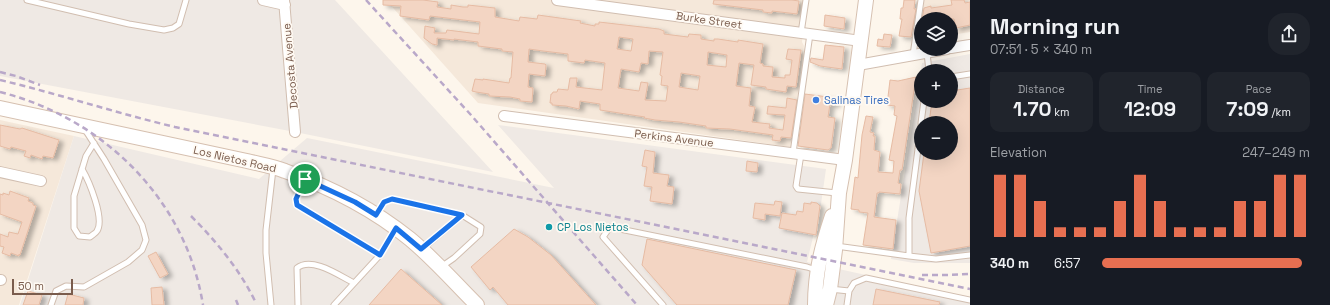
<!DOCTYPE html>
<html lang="en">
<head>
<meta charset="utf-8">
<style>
	body { margin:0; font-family:"Space Grotesk",sans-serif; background:#20242c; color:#f1f3f6; height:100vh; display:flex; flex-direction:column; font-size:15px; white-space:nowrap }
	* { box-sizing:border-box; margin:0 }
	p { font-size:13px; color:#9ea1a6 }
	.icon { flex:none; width:22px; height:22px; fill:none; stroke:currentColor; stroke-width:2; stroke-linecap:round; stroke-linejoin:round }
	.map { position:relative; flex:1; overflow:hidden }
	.drawer { display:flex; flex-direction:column; background:#171b24; width:360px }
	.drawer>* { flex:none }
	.fabs { position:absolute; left:914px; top:12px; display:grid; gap:8px }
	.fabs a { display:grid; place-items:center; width:44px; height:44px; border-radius:50%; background:#171b24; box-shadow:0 4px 16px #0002; font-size:20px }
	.scale { position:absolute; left:12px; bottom:10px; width:61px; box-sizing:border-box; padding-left:4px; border:2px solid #7a5c4d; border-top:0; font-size:11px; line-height:14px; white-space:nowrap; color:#7a5c4d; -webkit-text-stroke:3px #fffaf3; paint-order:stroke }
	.pin { position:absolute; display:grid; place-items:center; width:34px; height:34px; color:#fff; margin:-17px; border:2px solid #fff; border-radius:50%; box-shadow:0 1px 4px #0007 }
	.round { display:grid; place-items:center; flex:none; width:42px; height:42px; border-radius:16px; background:#20242c }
	.head { display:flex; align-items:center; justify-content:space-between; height:68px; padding:0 20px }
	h1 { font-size:22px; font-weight:700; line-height:30px }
	.figures { display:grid; grid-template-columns:repeat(3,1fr); gap:6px; height:68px; padding:4px 20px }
	.figures div { display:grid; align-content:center; border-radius:10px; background:#20242c; text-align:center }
	.figures b { font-size:20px; font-weight:700 }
	.figures small { font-size:11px; font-weight:400 }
	.figures p { font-size:11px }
	.chart { height:112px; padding:8px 20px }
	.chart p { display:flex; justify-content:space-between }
	.chart svg { width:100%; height:72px; margin-top:4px; stroke:#e76f51; stroke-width:6 }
	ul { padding:0 20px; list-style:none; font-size:13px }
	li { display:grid; grid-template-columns:64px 48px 1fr; align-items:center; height:30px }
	li i { height:10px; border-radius:5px; background:#e76f51 }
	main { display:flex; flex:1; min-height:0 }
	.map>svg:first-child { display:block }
</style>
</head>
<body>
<main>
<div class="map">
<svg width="970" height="305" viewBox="0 0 970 305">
	<defs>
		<filter id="shadow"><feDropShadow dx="4.5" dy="2.5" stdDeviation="2" flood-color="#0004"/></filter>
	</defs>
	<rect width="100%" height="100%" fill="#fdf6ec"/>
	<path fill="#f5e8da" d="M386 0H806L802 42 804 46 791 147 478 103Z
		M924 0H970V32L951 35V19H922Z
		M0 120 74 136 19 305H0Z"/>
	<path fill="#efe9e4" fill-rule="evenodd" d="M0 0H335L493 172 295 132 0 76Z
		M970 54V263H914L891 259 922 63ZM921 71H951V101H921ZM921 123H951V153H921Z
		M498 125 826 169 821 204 807 262 970 298V305H20L74 136 259 179 307 138 554 188Z"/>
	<path fill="#f3d5c3" stroke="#e6bba3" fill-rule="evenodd" filter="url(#shadow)" d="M383 0H423L438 2 437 7 451 9V5L463 7H468V5L495 8V17L519 21 520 17 537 19 538 15 581 21 580 23 595 26V24H599V22L659 29 664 31V34L688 37 689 34 701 35V39L714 41V39H718L738 42V40L763 44 760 63 763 64V66L773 67 772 77 785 78V75H790L792 60 786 59 788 49 801 50 796 87 787 86 786 92 766 89V87L751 85 754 65 739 63 736 86 751 88 749 106 755 107 752 122 770 124 769 128 783 130 785 115 767 114 768 106 786 108 787 98 797 100 791 138 781 137 780 141 772 140 773 135 730 129 706 128V126L679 122 655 120 644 118 645 117 600 110V104L580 101 579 109 566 106 552 105V103H550L551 94H552L553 92H557L558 89 568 90 570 78H577L576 87 602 90 605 63 585 60 584 63 568 61V54L543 51 529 49 528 62 545 64 546 65 545 76 529 74 528 87 533 88 532 102 520 101V99L510 97 489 96V94L476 92 472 91 475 79 483 80V79L509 83 510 78H511L513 52 502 51V49L478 46V42L454 39V40L437 38V45L432 44 424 38 425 26 435 28 434 33H446L447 30 479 34 480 22 430 16 429 20 400 16 401 6 383 5ZM619 37 633 39 631 51 617 49ZM649 51 663 52 660 75 662 76 661 85 668 86 666 101 645 100 648 83 641 82 639 91 618 88 621 69 639 72 641 63 648 64ZM708 52 727 55 726 67 707 65ZM681 73 700 76 698 90 679 87Z
		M714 0H792L799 1 797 14 772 11V13L763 12V10L713 4Z
		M904 0H915L914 9H916L911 37 899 36 902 19H900L901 8H903Z
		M951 0H964L965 3 970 2V25L956 28 954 19H922L924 8 931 6V8L952 5Z
		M825 15 845 18 844 29 824 26Z
		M884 34 892 35 890 47 877 46 878 39 883 40Z
		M825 45 844 47 842 69 820 66 810 62 811 58 823 60Z
		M916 77 902 170H900L898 183 901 184 900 194 879 192V193H877L874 217 896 220 893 249 863 245 868 213 859 212V210L851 209 855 177 858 178 862 135 866 116 873 117 870 132 874 133 873 136H875L874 150 880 152 878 172 893 173 894 161 889 160 897 116 894 115 895 106 887 105 890 80 898 81Z
		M970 88V246L931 253 919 191 924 153H951V123H929L932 101H951V91Z
		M805 94 836 98 835 105 830 104 828 117 835 118 831 148 828 150 798 146Z
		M0 125 20 129 22 128 59 140 53 158 43 156 42 159 31 155 30 158 24 156 26 151 11 147 10 149 0 146Z
		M645 150 655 152 653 173 669 175 667 186 674 187 672 204 650 201 652 187 644 186 647 167 642 166Z
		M747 161 758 163 757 172 746 171Z
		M10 191 29 198 28 201 33 203V205L36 206 20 255 19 254V256L11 253 10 256 2 253 4 247 0 246V234L8 237 9 232 18 234 22 222 0 214V194L3 195V193L9 195Z
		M775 201 782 202 780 216 765 214V220L753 218 755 203 774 205Z
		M811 202 817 203 820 206 816 235 779 228 782 213 796 215 797 211 803 212 804 203 811 204Z
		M514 229 528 237 551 255 596 305H508L493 287 490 290 471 267Z
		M647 239 796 270 788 305H677L642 265Z
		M156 252 168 274 160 278 148 256Z
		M401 269 442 305H369Z
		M162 287 164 305H152L151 288Z
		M876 289 940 302 939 305H873Z
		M28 291 42 295 39 305H23Z
		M68 294 84 298 83 305H65Z"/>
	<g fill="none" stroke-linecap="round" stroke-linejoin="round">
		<defs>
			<path id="lane" d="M27 0 129 24 164 30 173 28 179 24 186 0
				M801 33 806 0
				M927 53 929 71
				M913 55 921 0
				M951 77 970 74
				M921 123 924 101
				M921 126 909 218V256L936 259 970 255
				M793 153 810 34
				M801 154 796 186 798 189 837 193
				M82 169C89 181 105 219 97 231 96 233 92 235 90 237L79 236 74 228V196L86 156 94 143
				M305 180 296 199 297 205 380 255 395 230
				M377 213 384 202 392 199 462 215 481 227 480 234 454 258 441 267
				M836 246 909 256
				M422 249 462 215
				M830 289 849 291 847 305
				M849 291 854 283 866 278 970 300
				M51 305 56 291 66 286 84 287 128 262 142 250 146 240 142 225 104 159 84 128
				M271 305 266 253V230L273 169
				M298 305 297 268C312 256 340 276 354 283
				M334 305 380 255
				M663 305 603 237 610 227 807 267 816 270"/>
			<path id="street" d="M263 0 285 5
				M284 0 295 132
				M557 0 861 41
				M951 48 970 45
				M858 65 947 49
				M504 116 845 160
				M0 172 41 181
				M0 280H1"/>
			<path id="secondary" d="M0 108 247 161C259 164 273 166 285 171 330 187 373 209 410 239 434 259 455 283 477 305
				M815 305C815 272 822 246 832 216
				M826 305 830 289 835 250 839 193 845 160 866 0"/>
		</defs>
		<use href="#lane" stroke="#d1beb0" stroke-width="7"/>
		<use href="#street" stroke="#d1beb0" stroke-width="12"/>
		<use href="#secondary" stroke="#d6c0b0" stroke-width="16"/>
		<use href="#lane" stroke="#fff" stroke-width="5"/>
		<use href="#street" stroke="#fff" stroke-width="10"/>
		<use href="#secondary" stroke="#fff" stroke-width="14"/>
		<path stroke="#b9a8c9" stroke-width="2.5" stroke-dasharray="6 4" stroke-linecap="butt" d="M366 0 471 115 637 305
			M0 72 16 76 40 85
			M0 80C59 94 116 113 175 127L970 289
			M0 92C103 118 186 199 203 305
			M191 216C217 242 240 270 256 303
			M922 275H947L970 274
			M236 300 238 305"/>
	</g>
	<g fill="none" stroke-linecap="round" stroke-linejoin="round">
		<defs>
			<path id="route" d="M305 179 355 202 376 215 384 202 392 199 462 215 421 249 396 228 380 255 297 205 296 199Z"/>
		</defs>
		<use href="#route" stroke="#fff" stroke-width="8"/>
		<use href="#route" stroke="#1a73e8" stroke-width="5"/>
	</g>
	<circle fill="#3f7fe0" stroke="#fffaf3" stroke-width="1.5" cx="816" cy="100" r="4"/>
	<circle fill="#0f9aa8" stroke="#fffaf3" stroke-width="1.5" cx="549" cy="227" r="4"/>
	<g text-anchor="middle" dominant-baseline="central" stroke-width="3.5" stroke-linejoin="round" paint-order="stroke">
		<g font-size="11" fill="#7a5c4d" stroke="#fffaf3">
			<text transform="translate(709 20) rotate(8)">Burke Street</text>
			<text transform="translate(290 66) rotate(-95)">Decosta Avenue</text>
			<text transform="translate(674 138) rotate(7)">Perkins Avenue</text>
			<text transform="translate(235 159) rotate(13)">Los Nietos Road</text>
		</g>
		<g font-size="11" fill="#366cbe" stroke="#fffaf3" text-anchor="start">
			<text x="824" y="100">Salinas Tires</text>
		</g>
		<g font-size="11" fill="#0d838f" stroke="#fffaf3" text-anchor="start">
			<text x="557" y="227">CP Los Nietos</text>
		</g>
	</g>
</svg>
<div class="fabs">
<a><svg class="icon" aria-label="layers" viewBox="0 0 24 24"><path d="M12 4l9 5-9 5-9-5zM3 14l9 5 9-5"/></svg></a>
<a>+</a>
<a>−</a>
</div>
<div class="scale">50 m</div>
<div class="pin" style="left:305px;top:179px;background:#1e9e55"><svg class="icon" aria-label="arrive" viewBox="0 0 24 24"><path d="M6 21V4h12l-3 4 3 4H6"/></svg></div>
</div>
<section class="drawer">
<div class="head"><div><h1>Morning run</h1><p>07:51 · 5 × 340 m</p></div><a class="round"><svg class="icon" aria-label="share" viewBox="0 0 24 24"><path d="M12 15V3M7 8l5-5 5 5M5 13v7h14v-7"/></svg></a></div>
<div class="figures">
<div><p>Distance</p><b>1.70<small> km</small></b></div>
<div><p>Time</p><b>12:09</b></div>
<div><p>Pace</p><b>7:09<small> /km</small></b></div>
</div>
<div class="chart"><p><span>Elevation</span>247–249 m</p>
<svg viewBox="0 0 160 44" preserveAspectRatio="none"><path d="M5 44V6M15 44V6M25 44V22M35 44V38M45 44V38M55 44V38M65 44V22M75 44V6M85 44V22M95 44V38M105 44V38M115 44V38M125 44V22M135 44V22M145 44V6M155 44V6"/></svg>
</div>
<ul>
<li><b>340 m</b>6:57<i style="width:96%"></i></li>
</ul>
</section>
</main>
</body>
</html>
